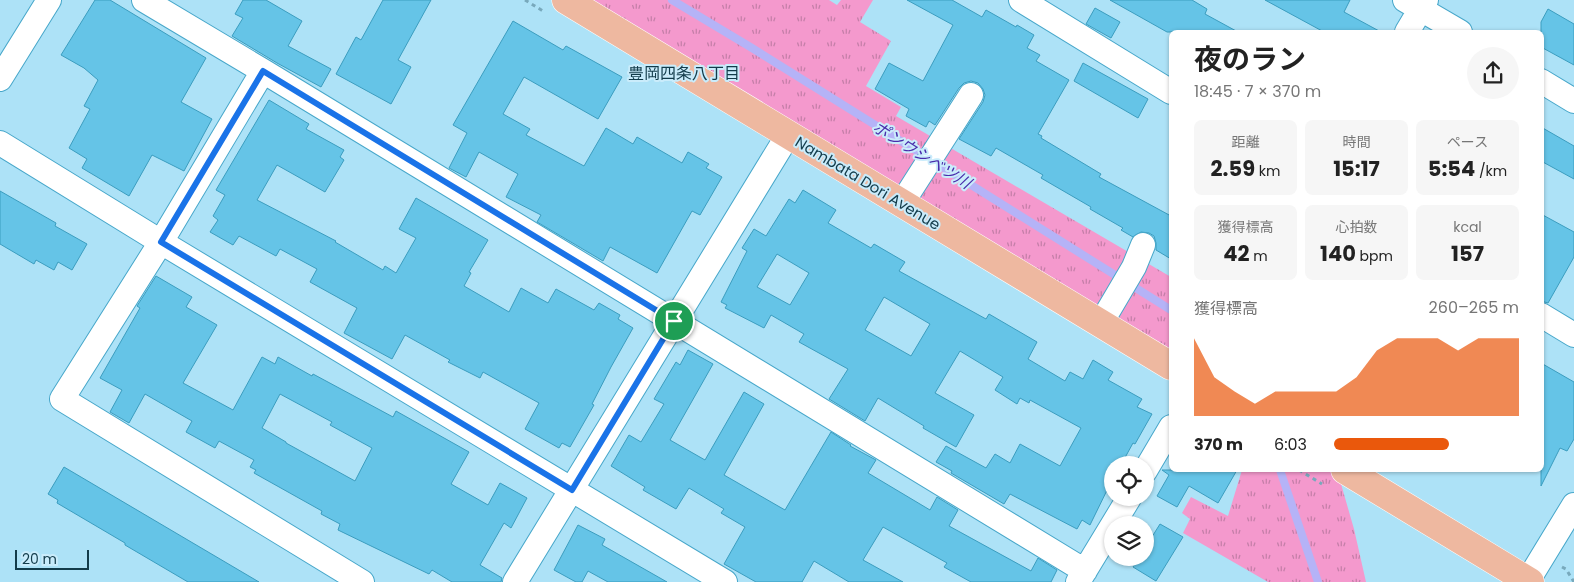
<!DOCTYPE html>
<html lang="ja">
<head>
<meta charset="utf-8">
<style>
	body { margin:0; font-family:Poppins,"Noto Sans JP",sans-serif; background:#f6f6f6; color:#222; height:100vh; display:flex; flex-direction:column; font-size:19px; white-space:nowrap }
	* { box-sizing:border-box; margin:0 }
	p { font-size:16px; color:#767676 }
	.icon { flex:none; width:28px; height:28px; fill:none; stroke:currentColor; stroke-width:2; stroke-linecap:round; stroke-linejoin:round }
	.map { position:relative; flex:1; overflow:hidden }
	.details { position:absolute; left:1169px; top:30px; width:375px; height:442px; display:flex; flex-direction:column; background:#fff; border-radius:8px; box-shadow:0 1px 4px #0004 }
	.details>* { flex:none }
	.tools { position:absolute; left:1104px; top:456px; display:grid; gap:10px }
	.tools a { display:grid; place-items:center; width:50px; height:50px; border-radius:50%; background:#fff; box-shadow:0 1px 4px #0004; font-size:25px }
	.scale { position:absolute; left:15px; bottom:12px; width:74px; box-sizing:border-box; padding-left:5px; border:2px solid #123b4a; border-top:0; font-size:14px; line-height:18px; white-space:nowrap; color:#123b4a; -webkit-text-stroke:4px #caecfb; paint-order:stroke }
	.pin { position:absolute; display:grid; place-items:center; width:42px; height:42px; color:#fff; margin:-21px; border:2px solid #fff; border-radius:50%; box-shadow:0 1px 5px #0007 }
	.round { display:grid; place-items:center; flex:none; width:52px; height:52px; border-radius:26px; background:#f6f6f6 }
	.summary { display:flex; align-items:center; justify-content:space-between; height:85px; padding:0 25px }
	h1 { font-size:28px; font-weight:700; line-height:38px }
	.metrics { display:grid; grid-template-columns:repeat(3,1fr); gap:8px; height:85px; padding:5px 25px }
	.metrics div { display:grid; align-content:center; border-radius:8px; background:#f6f6f6; text-align:center }
	.metrics b { font-size:21px; font-weight:700 }
	.metrics small { font-size:14px; font-weight:400 }
	.metrics p { font-size:14px }
	.chart { height:140px; padding:10px 25px }
	.chart p { display:flex; justify-content:space-between }
	.chart svg { width:100%; height:90px; margin-top:5px; fill:#ea580c; opacity:.7 }
	ul { padding:0 25px; list-style:none; font-size:16px }
	li { display:grid; grid-template-columns:80px 60px 1fr; align-items:center; height:38px }
	li i { height:12px; border-radius:6px; background:#ea580c }
	.map>svg:first-child { display:block }
</style>
</head>
<body>
<div class="map">
<svg width="1574" height="582" viewBox="0 0 1574 582">
	<defs>
		<pattern id="grass-tufts" width="24" height="20" patternUnits="userSpaceOnUse" patternTransform="scale(1.25)"><rect width="24" height="20" fill="#f499cd"/><path d="M3 7l-1-3M5 7V3M7 7l1-3M15 17l-1-3M17 17v-4M19 17l1-3" fill="none" stroke="#c47ea8"/></pattern>
	</defs>
	<rect width="100%" height="100%" fill="#ade2f7"/>
	<path fill="url(#grass-tufts)" d="M566 0H829L837 5 841 0H873L860 22 891 41 866 86 901 107 896 116 1171 277V366Z
		M1242 470H1337L1354 529 1366 582H1268L1183 533 1190 519 1182 513 1191 497 1228 516Z"/>
	<g fill="none" stroke-linecap="round" stroke-linejoin="round">
		<path stroke="#b5b3f7" stroke-width="8" d="M672 0 752 48 1171 310
			M1280 470 1318 582"/>
	</g>
	<path fill="#65c4e7" stroke="#3b9dbf" fill-rule="evenodd" d="M95 0H110L206 58 181 102 212 119 184 171 152 155 129 196 82 168 87 159 69 148 90 109 84 106 98 80 84 68 61 55Z
		M243 0H266L302 21 288 46 331 69 321 87 277 63 232 36 243 18 235 14Z
		M383 0H431L398 60 411 67 391 104 336 74 356 37 361 40Z
		M907 0H952L982 17 986 10 1016 27 1017 25 1034 35 1027 48 1040 55 1036 61 1069 80 1038 134 1042 136 1041 138 1101 174 1099 177 1171 216V259L1156 250V243L1154 236 1149 233 1141 232 1133 237 1121 230 1123 228 1090 209 1091 207 1041 178 1043 175 996 148 991 156 959 139 983 102 985 95 983 89 978 83 971 81 964 83 959 88 935 125 929 121 926 127 906 116 909 109 875 89 889 63 923 81 953 25Z
		M1110 0H1192L1207 9 1205 14 1238 32H1167Z
		M1265 0H1350L1344 12 1381 32H1324Z
		M1095 8 1120 22 1111 38 1086 24Z
		M1548 9 1574 24V65L1541 47V22Z
		M513 21 563 50 566 46 622 77 598 119 524 77 503 114 530 129 526 135 584 166 606 128 633 144 637 137 682 163 688 152 709 164 706 168 722 177 700 215 692 211 657 273 610 247 603 261 537 222 541 215 506 197 518 174 479 152 466 177 449 168 467 133 453 125Z
		M1083 63 1148 99 1138 118 1074 81Z
		M269 100 309 124 306 129 344 150 340 157 344 160 325 192 277 165 257 200 336 241 335 242 383 270 385 266 396 273 416 238 399 229 416 198 488 240 469 272 471 273 464 286 509 312 521 288 548 303 556 289 594 310 599 303 620 315 618 319 633 328 611 367 592 404 594 405 570 447 562 443 559 448 525 429 539 403 483 372 480 378 448 362 450 360 405 335 392 359 344 333 357 308 310 282 317 269 280 249 276 256 239 236 233 245 210 232 218 220 213 216 225 195 216 190Z
		M1541 127 1574 146V179L1541 161Z
		M803 190 836 210 828 223 871 248 874 244 905 262 899 271 986 319 989 314 1037 342 1028 359 1065 381 1070 372 1083 379 1093 360 1113 372 1108 380 1142 399 1137 407 1152 414 1135 444 1133 443 1121 465H1112V480L1090 525 1082 520 1077 529 1010 494 1004 504 951 473 952 471 936 462 946 446 986 468 995 454 1010 463 1020 444 1060 466 1081 428 1030 400 1029 403 1020 398 1017 404 995 390 1003 377 960 351 935 393 974 415 956 447 923 428 924 426 878 398 865 421 829 399 848 369 799 342 804 334 771 315 764 328 725 308 727 305 721 302 747 251 742 248 754 229 766 236 789 199 795 203ZM777 254 809 273 790 305 757 287ZM884 297 930 324 911 356 865 330Z
		M0 191 56 223 55 226 87 244 72 270 58 262 54 270 36 260 34 264 0 244Z
		M1541 214 1574 232V257L1548 303 1541 301Z
		M156 276 192 297 186 307 217 325 183 383 233 410 262 357 275 364 278 357 312 376 313 374 393 417 396 411 469 452 451 484 488 505 500 483 527 498 511 528 504 523 480 565 502 578 501 582H452L432 570 429 574 338 530 340 524 321 514 322 511 254 473 256 470 250 467 254 460 219 441 215 448 186 432 192 421 145 394 129 423 110 412 122 390 100 378 140 308 137 306ZM280 394 332 422 330 425 372 448 355 481 286 443V442L262 428Z
		M688 350 713 364 670 440 705 460 744 392 764 404 724 475 785 510 831 432 851 445 850 446 876 460 868 473 930 510 937 497 958 510 949 526 1031 571 1038 558 1057 570 1051 582H971L944 567 947 563 883 527 863 560 903 582H849L814 561 802 582H756L724 564 745 527 721 513 724 509 689 488 676 509 643 490 645 487 611 466 629 435 641 442 664 404 654 399 676 362 680 365Z
		M1541 363 1574 382V439L1567 451 1560 448 1541 486Z
		M64 467 259 582H188L125 545V543L57 503 58 500 48 494Z
		M1162 470H1237L1218 503 1189 486 1177 507 1157 496 1169 475Z
		M1160 524 1183 537 1156 581 1133 567 1139 558H1145V548Z
		M578 525 605 539 602 545 667 582H608L588 571 582 582H576L554 570Z"/>
	<g fill="none" stroke-linecap="round" stroke-linejoin="round">
		<defs>
			<path id="minor" d="M144 0 263 71 1085 571
				M1021 0 1171 92
				M1405 0 1460 32
				M1407 32 1426 0
				M263 71 161 242 62 399 362 582
				M0 79 49 0
				M1541 81 1574 101
				M0 143 161 242 725 582
				M902 203 971 95
				M1541 315 1574 335
				M1101 323 1134 267 1143 245
				M1145 471 1171 427
				M515 582 788 135
				M1078 582 1129 498
				M1527 582 1574 505"/>
			<path id="major" d="M566 0 1171 366
				M1345 470 1530 582"/>
		</defs>
		<use href="#minor" stroke="#47a7ca" stroke-width="26"/>
		<use href="#major" stroke="#fff" stroke-width="29"/>
		<path stroke="#78a9bc" stroke-width="3" stroke-dasharray="4 4" stroke-linecap="butt" d="M525 0 543 11
			M1299 470 1322 484
			M1562 567 1566 569 1574 582"/>
		<use href="#minor" stroke="#fff" stroke-width="24"/>
		<use href="#major" stroke="#eeb8a0" stroke-width="28"/>
	</g>
	<g fill="none" stroke-linecap="round" stroke-linejoin="round">
		<defs>
			<path id="route" d="M263 71 674 321 572 490 161 242Z"/>
		</defs>
		<use href="#route" stroke="#fff" stroke-width="10"/>
		<use href="#route" stroke="#1a73e8" stroke-width="6"/>
	</g>
	<g text-anchor="middle" dominant-baseline="central" stroke-width="4" stroke-linejoin="round" paint-order="stroke">
		<g font-size="15" fill="#123b4a" stroke="#caecfb">
			<text transform="translate(868 183) rotate(31)">Nambata Dori Avenue</text>
		</g>
		<g font-size="16" fill="#123b4a" stroke="#caecfb">
			<text x="684" y="73">豊岡四条八丁目</text>
		</g>
		<g font-size="16" font-style="italic" fill="#492eac" stroke="#caecfb">
			<text transform="translate(922 155) rotate(32)">ポンウシベツ川</text>
		</g>
	</g>
</svg>
<div class="tools">
<a><svg class="icon" aria-label="locate" viewBox="0 0 24 24"><circle cx="12" cy="12" r="6"/><path d="M12 2v4M12 18v4M2 12h4M18 12h4"/></svg></a>
<a><svg class="icon" aria-label="layers" viewBox="0 0 24 24"><path d="M12 4l9 5-9 5-9-5zM3 14l9 5 9-5"/></svg></a>
</div>
<div class="scale">20 m</div>
<div class="pin" style="left:674px;top:321px;background:#1e9e55"><svg class="icon" aria-label="arrive" viewBox="0 0 24 24"><path d="M6 21V4h12l-3 4 3 4H6"/></svg></div>
<section class="details">
<div class="summary"><div><h1>夜のラン</h1><p>18:45 · 7 × 370 m</p></div><a class="round"><svg class="icon" aria-label="share" viewBox="0 0 24 24"><path d="M12 15V3M7 8l5-5 5 5M5 13v7h14v-7"/></svg></a></div>
<div class="metrics">
<div><p>距離</p><b>2.59<small> km</small></b></div>
<div><p>時間</p><b>15:17</b></div>
<div><p>ペース</p><b>5:54<small> /km</small></b></div>
</div>
<div class="metrics">
<div><p>獲得標高</p><b>42<small> m</small></b></div>
<div><p>心拍数</p><b>140<small> bpm</small></b></div>
<div><p>kcal</p><b>157</b></div>
</div>
<div class="chart"><p><span>獲得標高</span>260–265 m</p>
<svg viewBox="0 0 160 44" preserveAspectRatio="none"><path d="M0 44V6L10 25L20 32L30 38L40 32L50 32L60 32L70 32L80 25L90 12L100 6L110 6L120 6L130 12L140 6L150 6L160 6V44z"/></svg>
</div>
<ul>
<li><b>370 m</b>6:03<i style="width:62%"></i></li>
</ul>
</section>
</div>
</body>
</html>
